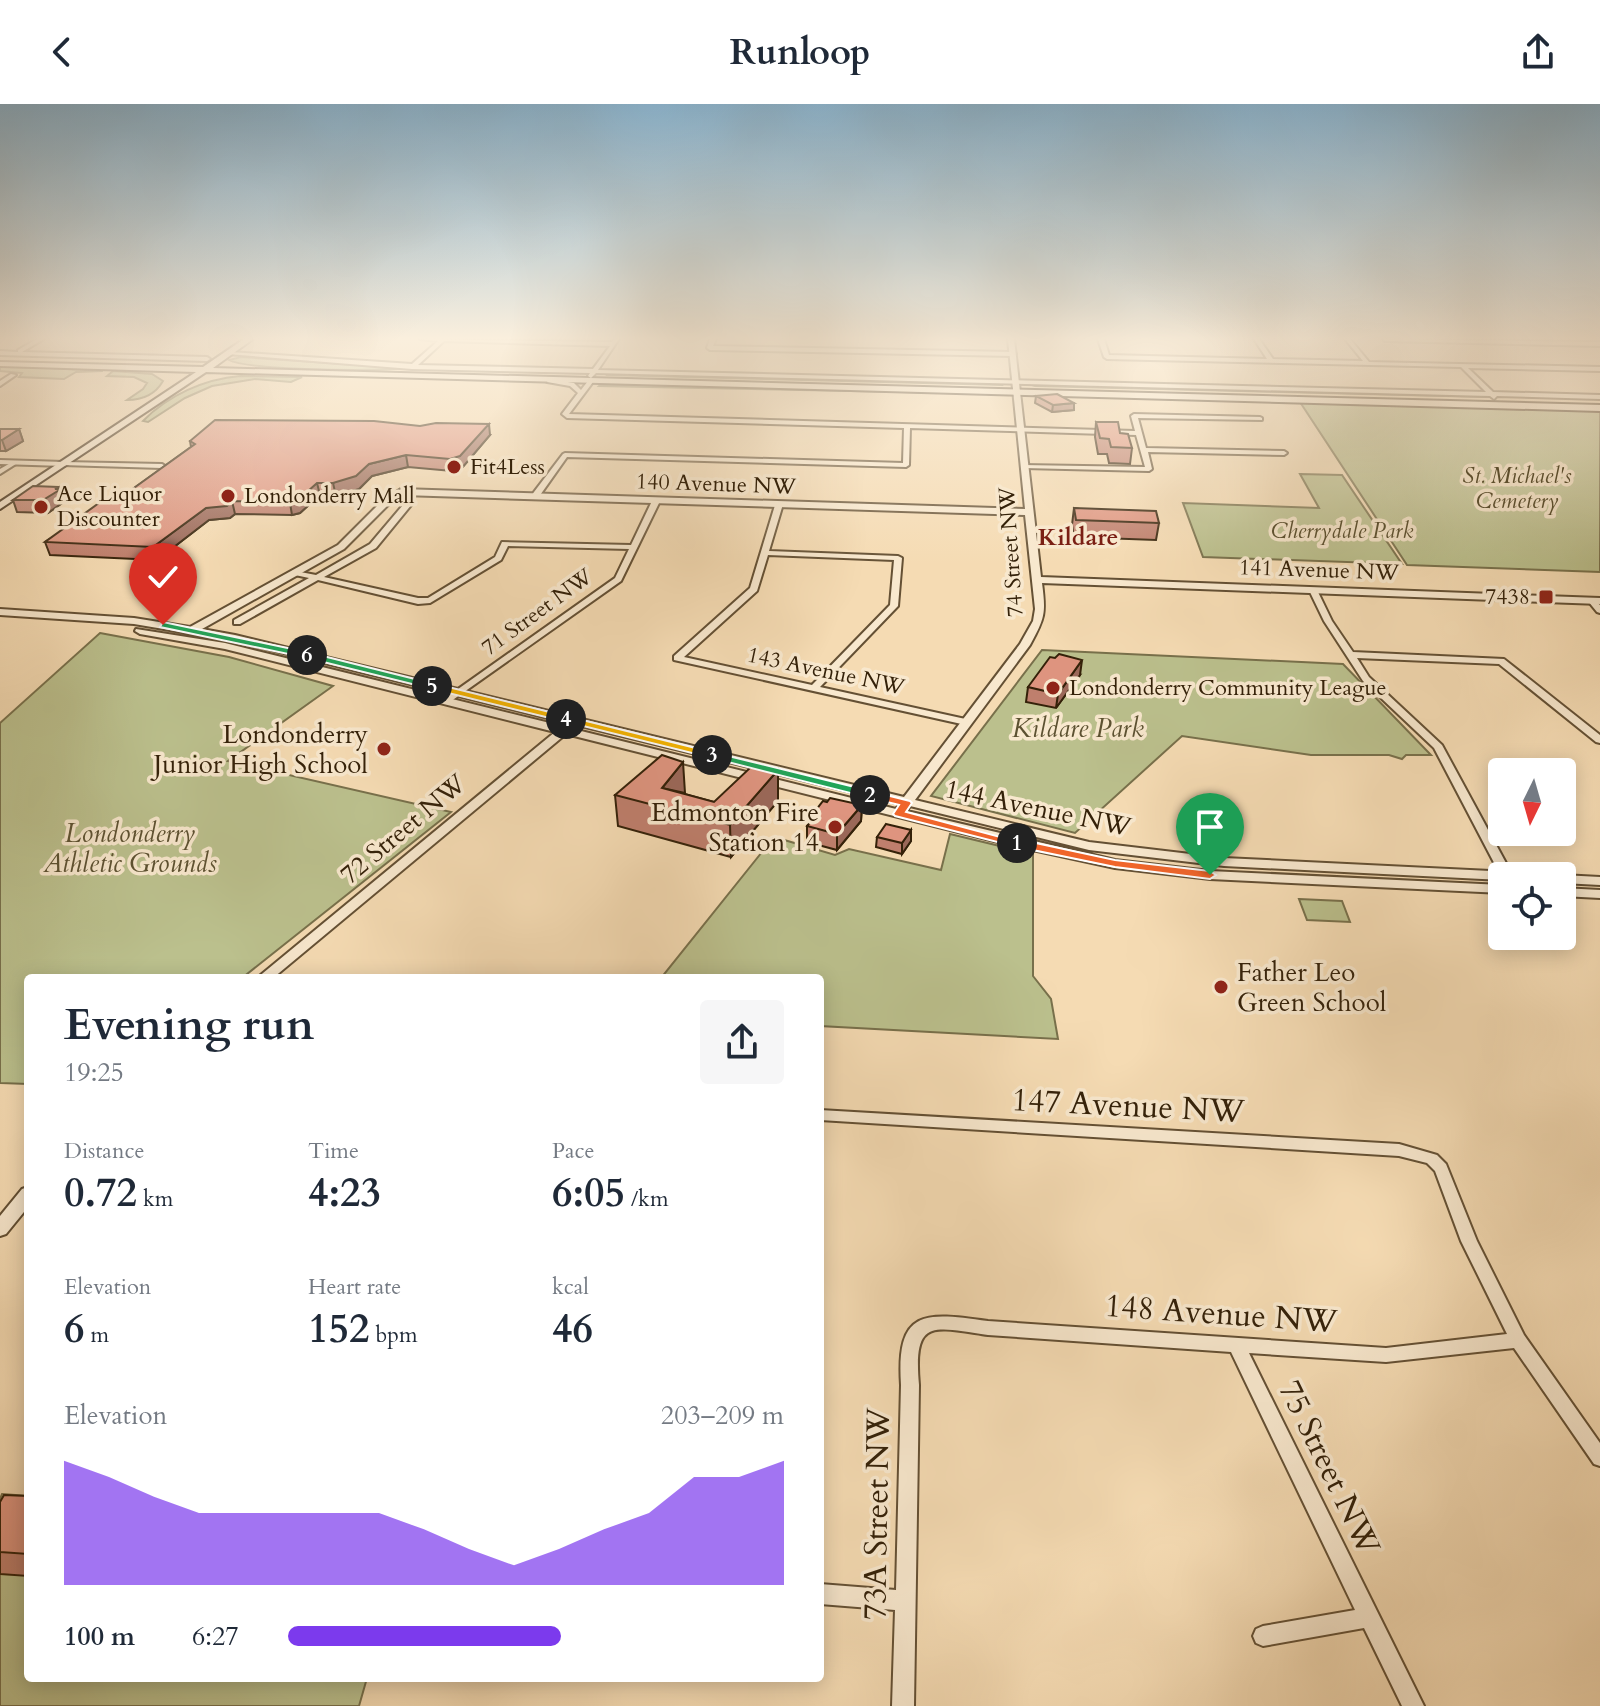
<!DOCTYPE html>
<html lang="en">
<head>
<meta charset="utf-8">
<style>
	body { margin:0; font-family:Cardo,serif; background:#f6f6f7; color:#1f2937; height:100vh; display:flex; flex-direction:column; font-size:30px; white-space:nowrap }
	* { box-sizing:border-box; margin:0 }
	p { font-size:26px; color:#747a83 }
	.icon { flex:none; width:44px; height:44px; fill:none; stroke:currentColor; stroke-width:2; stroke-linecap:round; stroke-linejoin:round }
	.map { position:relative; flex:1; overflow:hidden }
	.panel { position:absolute; left:24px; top:870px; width:800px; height:708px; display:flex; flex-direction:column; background:#fff; border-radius:8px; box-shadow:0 4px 20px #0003 }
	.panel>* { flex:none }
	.needle { width:52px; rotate:185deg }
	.controls { position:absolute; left:1488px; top:654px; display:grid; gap:16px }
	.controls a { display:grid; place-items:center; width:88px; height:88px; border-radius:8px; background:#fff; box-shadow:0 4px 20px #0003; font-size:40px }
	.pin { position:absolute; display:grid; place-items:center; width:68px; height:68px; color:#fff; margin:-82px -34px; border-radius:50% 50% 50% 0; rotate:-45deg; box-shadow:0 0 8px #0007 }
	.pin .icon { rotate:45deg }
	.km { position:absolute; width:40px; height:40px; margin:-20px; border-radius:50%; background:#222; color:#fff; font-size:22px; line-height:40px; text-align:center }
	.round { display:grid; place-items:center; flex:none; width:84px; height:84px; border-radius:8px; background:#f6f6f7 }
	.overview { display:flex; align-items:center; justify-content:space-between; height:136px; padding:0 40px }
	h1 { font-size:44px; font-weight:800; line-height:60px }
	.figures { display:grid; grid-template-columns:repeat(3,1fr); gap:12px; height:136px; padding:8px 40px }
	.figures div { display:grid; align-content:center }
	.figures b { font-size:40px; font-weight:800 }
	.figures small { font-size:22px; font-weight:400 }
	.figures p { font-size:22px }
	.chart { height:224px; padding:16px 40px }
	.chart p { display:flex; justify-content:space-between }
	.chart svg { width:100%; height:144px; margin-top:8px; fill:#7c3aed; opacity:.7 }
	ul { padding:0 40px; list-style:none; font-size:26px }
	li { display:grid; grid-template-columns:128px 96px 1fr; align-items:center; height:60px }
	li i { height:20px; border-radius:10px; background:#7c3aed }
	header { display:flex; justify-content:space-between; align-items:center; height:104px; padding:0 40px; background:#fff; font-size:36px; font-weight:800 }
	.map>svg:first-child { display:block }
</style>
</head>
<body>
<header><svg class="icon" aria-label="back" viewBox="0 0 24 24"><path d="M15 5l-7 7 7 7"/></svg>Runloop<svg class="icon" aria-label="share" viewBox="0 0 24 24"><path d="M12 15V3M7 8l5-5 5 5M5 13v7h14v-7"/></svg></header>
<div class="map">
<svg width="1600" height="1602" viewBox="0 0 1600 1602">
	<rect width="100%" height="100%" fill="#f5dbb3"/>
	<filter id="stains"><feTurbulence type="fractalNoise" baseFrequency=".0025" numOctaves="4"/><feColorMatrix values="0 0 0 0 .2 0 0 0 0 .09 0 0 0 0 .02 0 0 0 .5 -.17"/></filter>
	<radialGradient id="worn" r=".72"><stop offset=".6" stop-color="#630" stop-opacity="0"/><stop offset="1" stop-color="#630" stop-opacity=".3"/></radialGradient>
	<path fill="#bbc08d" stroke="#78704b" stroke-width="2" d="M241 253 402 264C379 268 247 266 229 256Z
		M0 261 103 267 76 268 64 275 19 273 22 269 0 267Z
		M113 267 152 270 163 277C155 291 142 296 127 296L143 285 147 279 134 273 107 272Z
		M608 269 1001 279 1002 281 607 271Z
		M240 272 302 273 291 278 255 275 212 282 185 294 148 318 143 317C168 291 205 275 240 272Z
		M601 280 997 290H1004L599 282Z
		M1029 280 1481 291 1484 293 1035 282Z
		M1300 298 1600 306V468L1407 461Z
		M1300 370 1342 371 1402 460 1203 453 1183 399 1319 404Z
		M100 529 229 553 333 582 228 657 451 708 242 874H28V980L0 979V619Z
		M1042 546 1343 560 1431 651H1406L1402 655 1389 651H1311L1182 632 1075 729 931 692Z
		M950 730 1033 750V872L1051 895 1058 935 820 922V874H661L774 733 835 751 849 745 941 766Z
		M1299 795 1342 797 1350 818 1307 816Z
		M2 1390 28 1392V1574H367L359 1602H0V1395Z"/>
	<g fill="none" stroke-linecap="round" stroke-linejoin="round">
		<defs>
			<path id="minor" d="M37 235H44L22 248 207 253 210 255 207 257 0 251V247L18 248V246Z
				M420 235 612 238 614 235H619L598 266 1486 288 1461 263 1107 255 1104 253 1098 235H1104L1109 251 1267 255 1254 235H1259L1273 255 1363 257 1345 235H1350L1369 258 1600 263V267L1468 264 1493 288 1600 291V295L1497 292 1494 295 1490 292 596 269 591 274 588 272 590 269 412 265 227 250 230 248 412 260 438 237ZM444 237 610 242 593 265 418 261Z
				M710 235H716L713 242 1013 248 1016 250 1013 252 710 246 707 244Z
				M1383 235 1600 238V242L1385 237Z
				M11 270 16 271 0 282V277Z
				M549 275 574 279 581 286 588 277 593 278 569 310 1135 327 1131 312 1134 310 1260 313 1262 314V316L1138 314 1146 344 1284 347 1287 349 1284 351 1148 348 1152 365 1149 367 1024 364 1022 363V361L1145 363 1136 331 910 324 909 361 906 363 567 353 538 394H535L531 392 563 350 565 349 903 359 904 324 567 314 562 310 578 289 570 282 547 278Z
				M14 357 19 358 0 370V365Z
				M64 358 162 360 165 362 162 364 62 361V359Z
				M387 392H393L412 400 376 444 324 473 418 494H428L495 453 502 438 631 441 652 397 656 395 660 397 621 477 447 600 444 599V595L615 474 629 445 508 442 501 456 430 499 418 500 318 476 240 520H234V516L309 474 295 471V467L316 471 370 440 403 401 387 396Z
				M776 398 783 400 769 447 898 452 902 454 898 502 820 583 970 616V620L966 621 674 556V552L750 484ZM768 451 894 456 890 501 812 581 684 553 757 487Z
				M1310 484 1317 486 1332 517 1353 548 1504 555 1600 631V639L1596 638 1499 560 1357 554 1369 573 1442 641 1513 772H1501L1434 644 1363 577 1324 517 1309 486Z
				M1592 494 1600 501V509L1597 508 1588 497Z
				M820 1006 1399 1040 1437 1051 1446 1060 1477 1137 1524 1231 1600 1339V1362L1594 1360 1514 1244 1386 1258 1249 1249 1424 1602H1402L1364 1524 1263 1542 1256 1539 1253 1532 1256 1525 1263 1522 1355 1506 1231 1248 988 1231C932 1223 913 1214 919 1281L914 1602H892L895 1506 820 1500V1480L896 1486 901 1281C896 1205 924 1208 988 1217L1386 1244 1507 1230 1461 1137 1435 1067 1427 1059 1399 1052 820 1016Z"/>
			<path id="tertiary" d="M1008 235H1014L1041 473 1600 494V500L1042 479C1046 509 1045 514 1030 541L915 696 1089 738 1224 754 1511 768 1518 772H1502V776L1224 762 1089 746 910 702 907 707 1115 756 1210 767 1502 781V789L1210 775 1115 764 1014 742 566 630 273 874H257L555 628 225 545 140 530 135 527 136 525 225 539 562 622 568 619 235 537 134 520 0 511V505L134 514 190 523 338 441 382 397 401 385 1025 405ZM403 391 1025 411 1035 505 1033 517 1020 540 904 693 235 531 202 525 344 445 388 401ZM573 620 900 700 896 705 573 625 575 622Z
				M0 356 64 358 68 360 64 362 0 360Z
				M1562 771 1600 773V781L1562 779V772H1558Z
				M1562 784 1600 786V794L1562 792Z
				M28 1083V1103L6 1130 0 1132V1112L22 1085Z"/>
			<path id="secondary" d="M244 235H253L213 264 1600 301V307L206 268 0 405V398L196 268 0 262V258L203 263Z"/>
		</defs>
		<use href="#minor" stroke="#645034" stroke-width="4"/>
		<use href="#tertiary" stroke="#645034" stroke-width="4"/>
		<use href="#secondary" stroke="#342109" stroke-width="4"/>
		<use href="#minor" fill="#f8e8ce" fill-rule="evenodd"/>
		<use href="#tertiary" fill="#f8e8ce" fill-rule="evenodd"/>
		<use href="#secondary" fill="#f8e8ce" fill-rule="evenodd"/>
	</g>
	<path fill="#bf7f6d" stroke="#342109" stroke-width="2" d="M1036 292 1074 306 1052 308 1035 299Z
		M1096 318 1132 344 1130 360 1109 359 1107 350H1098L1095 333Z
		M0 325H19L23 337 6 347H0Z
		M490 331 462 364 452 367 408 363 372 372 359 385 336 392 320 391 300 409 292 411 235 410 230 414 209 416 157 456 50 451 45 438 111 397 127 389 191 343 190 337Z
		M61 385 65 397 48 409 17 408 13 396Z
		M1074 404 1159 419 1156 436 1074 433 1072 421Z
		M1080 571 1056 604 1026 598 1028 583Z
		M685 690 714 698 778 697 731 753 618 722 615 691Z
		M862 701 861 717 837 746 807 738V722L809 720V715Z
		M911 726V737L902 750 876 743 877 733Z
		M28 1392V1472L0 1470V1398Z"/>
	<path fill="#9b6859" stroke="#342109" stroke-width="2" d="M1074 299V306L1052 308 1053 301Z
		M489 320 490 331 462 364 452 367 450 355Z
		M19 325 23 337 6 347 2 336Z
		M406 351 408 363 372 372 359 385 336 392 333 379 369 360Z
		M317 379 320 391 300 409 292 411 290 399Z
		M59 383 65 397 48 409 43 396Z
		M232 397 235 410 230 414 209 416 157 456 153 443 206 404Z
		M1082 556 1080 571 1056 604 1058 590Z
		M683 658 685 689 662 684Z
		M778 666V697L731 753 730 721Z
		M862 701 861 717 837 746V730Z
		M911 726V737L902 750V739Z"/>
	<path fill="#de947f" stroke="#342109" stroke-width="2" d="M1057 290 1074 299 1053 301 1036 292Z
		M215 316 374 317 420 322 436 319 489 320 460 352 450 355 406 351 369 360 356 372 333 379H317L297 397 290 399 232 397 227 402 206 404 153 443 45 438 99 399 111 397 127 389 195 340 190 337Z
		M1096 318H1118L1120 329 1128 330 1132 344 1111 343 1109 335 1100 334Z
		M0 325H19L2 336H0Z
		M33 382 59 383 55 385H61L43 396H13Z
		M1074 404 1156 407 1159 419 1076 416Z
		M1059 550 1082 556 1058 590 1028 583 1050 553 1055 554Z
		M662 651 683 658 662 684 714 698 752 662 778 666 730 721 615 691Z
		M830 694 862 701 837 730 807 722 812 716 809 715 823 697 827 698Z
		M886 720 911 726 902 739 877 733Z
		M4 1391 28 1392V1450L0 1448V1398Z"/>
	<linearGradient id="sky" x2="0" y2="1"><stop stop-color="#8ab6d3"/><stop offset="0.51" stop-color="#faefdd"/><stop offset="1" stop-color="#faefdd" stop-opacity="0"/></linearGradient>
	<rect width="1600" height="460" fill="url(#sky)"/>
	<path fill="#f0652b" stroke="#fff" stroke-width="2" d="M1017 735 1115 756 1210 767 1216 771 1210 775 1115 763 1013 742 1011 739Z"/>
	<path fill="#f0652b" stroke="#fff" stroke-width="2" d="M870 687 910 697 912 699 906 708 1023 739 1017 743 895 712 893 710 899 701 866 693 865 691Z"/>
	<path fill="#22a559" stroke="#fff" stroke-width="2" d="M712 648 875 688 876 691 870 694 708 653V649Z"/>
	<path fill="#f5b400" stroke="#fff" stroke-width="2" d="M566 612 716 649 718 651 712 654 563 617V613Z"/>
	<path fill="#f5b400" stroke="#fff" stroke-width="2" d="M432 579 570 613 572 615 566 618 428 584V580Z"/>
	<path fill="#22a559" stroke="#fff" stroke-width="2" d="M307 548 435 580 437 582 432 585 303 553Z"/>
	<path fill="#22a559" stroke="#fff" stroke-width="2" d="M163 518 307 548 312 551 307 554 160 523Z"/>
	<g fill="#8f2418" stroke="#f8e8ce" stroke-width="3">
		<circle cx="454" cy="363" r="8"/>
		<circle cx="228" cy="392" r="8"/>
		<circle cx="41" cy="403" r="8"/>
		<rect x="1538" y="485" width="16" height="16" rx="4"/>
		<circle cx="1053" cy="584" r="8"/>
		<circle cx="384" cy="645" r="8"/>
		<circle cx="835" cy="723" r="8"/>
		<circle cx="1221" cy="883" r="8"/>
	</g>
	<g text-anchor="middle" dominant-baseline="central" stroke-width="7" stroke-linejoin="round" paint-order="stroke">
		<g font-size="22" fill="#342109" stroke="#f8e8ce" text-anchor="start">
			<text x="470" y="363">Fit4Less</text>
			<text x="57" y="390">Ace Liquor<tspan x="57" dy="25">Discounter</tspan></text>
			<text x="244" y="392">Londonderry Mall</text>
			<text x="1530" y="493" text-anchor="end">7438</text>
			<text x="1069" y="584">Londonderry Community League</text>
		</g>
		<g font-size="22" font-style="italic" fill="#5c5131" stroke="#f8e8ce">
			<text x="1517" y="372">St. Michael's<tspan x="1517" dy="25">Cemetery</tspan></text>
			<text x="1342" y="427">Cherrydale Park</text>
		</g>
		<g font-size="22" fill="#342109" stroke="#f8e8ce">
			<text transform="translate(716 380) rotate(2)">140 Avenue NW</text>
			<text transform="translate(1011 448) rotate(-94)">74 Street NW</text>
			<text transform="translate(1319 466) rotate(2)">141 Avenue NW</text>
			<text transform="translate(537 508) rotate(-36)">71 Street NW</text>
			<text transform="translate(826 567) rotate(12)">143 Avenue NW</text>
		</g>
		<g font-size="24" font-weight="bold" fill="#7a1f14" stroke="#f8e8ce">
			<text x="1078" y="433">Kildare</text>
		</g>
		<g font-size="26" font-style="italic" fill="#5c5131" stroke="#f8e8ce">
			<text x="1078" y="624">Kildare Park</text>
			<text x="130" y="729">Londonderry<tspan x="130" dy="30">Athletic Grounds</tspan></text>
		</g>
		<g font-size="26" fill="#342109" stroke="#f8e8ce" text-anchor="end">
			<text x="368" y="630">Londonderry<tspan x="368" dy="30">Junior High School</tspan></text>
			<text x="819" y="708">Edmonton Fire<tspan x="819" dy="30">Station 14</tspan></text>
			<text x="1237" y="868" text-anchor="start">Father Leo<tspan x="1237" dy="30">Green School</tspan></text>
		</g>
		<g font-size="26" fill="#342109" stroke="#f8e8ce">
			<text transform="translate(1038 704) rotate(12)">144 Avenue NW</text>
			<text transform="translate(403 725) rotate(-40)">72 Street NW</text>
		</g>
		<g font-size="32" fill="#342109" stroke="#f8e8ce">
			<text transform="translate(1128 1002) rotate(3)">147 Avenue NW</text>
			<text transform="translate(1221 1210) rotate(4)">148 Avenue NW</text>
			<text transform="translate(1329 1364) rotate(64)">75 Street NW</text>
			<text transform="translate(877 1410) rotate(-89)">73A Street NW</text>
		</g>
	</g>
	<rect width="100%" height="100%" filter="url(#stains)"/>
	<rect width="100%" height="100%" fill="url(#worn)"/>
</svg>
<div class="controls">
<a><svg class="needle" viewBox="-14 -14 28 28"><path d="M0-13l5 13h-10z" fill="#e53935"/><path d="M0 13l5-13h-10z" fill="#747a83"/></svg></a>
<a><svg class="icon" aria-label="locate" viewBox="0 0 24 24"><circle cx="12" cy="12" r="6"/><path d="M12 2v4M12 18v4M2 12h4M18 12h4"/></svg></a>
</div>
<div class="pin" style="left:1210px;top:771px;background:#1e9e55"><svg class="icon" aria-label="arrive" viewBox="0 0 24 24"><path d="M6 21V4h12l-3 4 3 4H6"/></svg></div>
<div class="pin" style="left:163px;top:521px;background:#d93025"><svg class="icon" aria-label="check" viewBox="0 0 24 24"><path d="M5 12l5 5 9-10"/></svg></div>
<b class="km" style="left:1017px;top:739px">1</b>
<b class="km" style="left:870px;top:691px">2</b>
<b class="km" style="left:712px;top:651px">3</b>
<b class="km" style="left:566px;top:615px">4</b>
<b class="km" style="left:432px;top:582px">5</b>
<b class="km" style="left:307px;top:551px">6</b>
<section class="panel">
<div class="overview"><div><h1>Evening run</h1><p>19:25</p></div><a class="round"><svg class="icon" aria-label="share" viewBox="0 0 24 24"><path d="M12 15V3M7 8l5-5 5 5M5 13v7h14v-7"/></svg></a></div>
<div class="figures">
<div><p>Distance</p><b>0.72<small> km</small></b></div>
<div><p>Time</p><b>4:23</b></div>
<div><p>Pace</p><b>6:05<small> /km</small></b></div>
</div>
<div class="figures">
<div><p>Elevation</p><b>6<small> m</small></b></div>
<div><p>Heart rate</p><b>152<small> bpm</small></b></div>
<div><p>kcal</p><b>46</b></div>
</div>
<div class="chart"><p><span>Elevation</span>203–209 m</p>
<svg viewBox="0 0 160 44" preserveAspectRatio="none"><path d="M0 44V6L10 11L20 17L30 22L40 22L50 22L60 22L70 22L80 27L90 33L100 38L110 33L120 27L130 22L140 11L150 11L160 6V44z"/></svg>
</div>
<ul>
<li><b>100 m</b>6:27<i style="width:55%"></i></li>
</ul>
</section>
</div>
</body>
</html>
